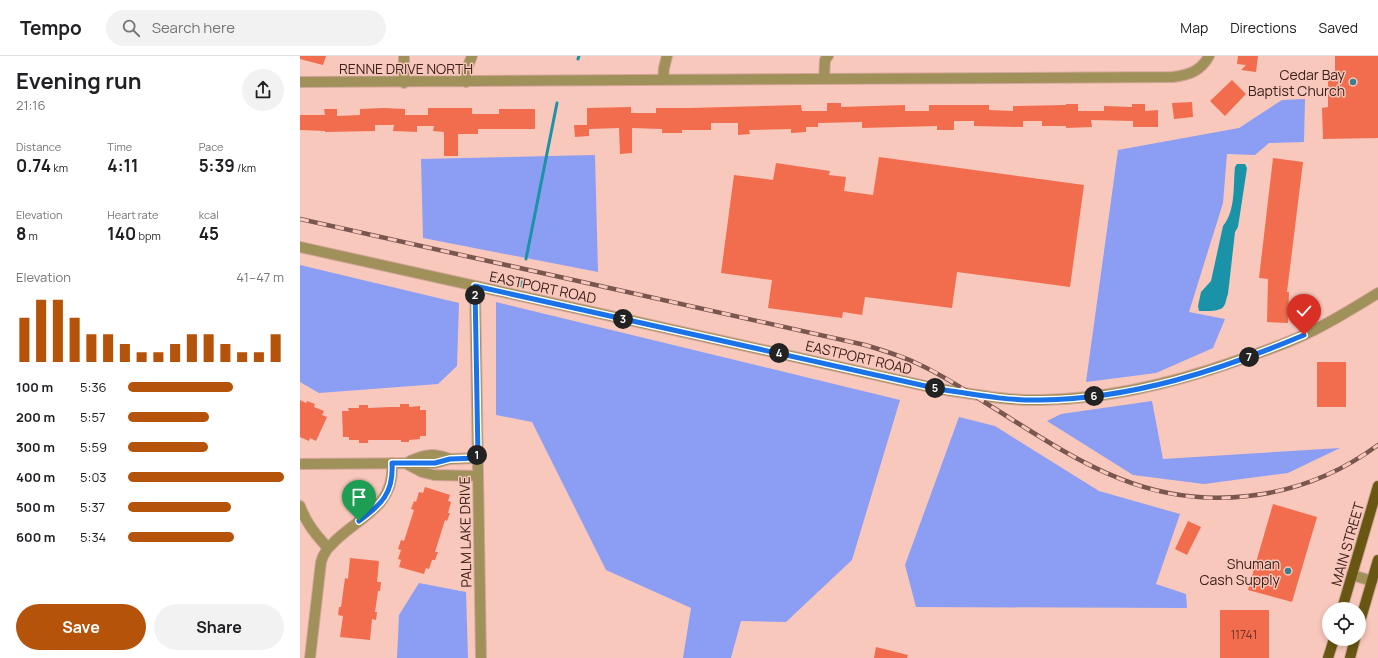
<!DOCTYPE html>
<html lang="en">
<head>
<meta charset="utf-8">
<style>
	body { margin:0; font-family:Manrope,sans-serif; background:#f2f2f2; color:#202124; height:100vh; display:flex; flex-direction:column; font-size:15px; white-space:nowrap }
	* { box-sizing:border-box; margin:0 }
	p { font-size:13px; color:#757577 }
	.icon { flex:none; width:22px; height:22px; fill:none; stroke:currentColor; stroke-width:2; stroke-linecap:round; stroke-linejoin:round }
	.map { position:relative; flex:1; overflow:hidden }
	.side { display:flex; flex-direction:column; background:#fff; width:300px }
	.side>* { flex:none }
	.fabs { position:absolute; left:1022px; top:546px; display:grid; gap:8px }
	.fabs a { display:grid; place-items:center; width:44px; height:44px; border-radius:50%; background:#fff; box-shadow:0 2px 6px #0003; font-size:20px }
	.pin { position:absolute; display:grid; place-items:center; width:34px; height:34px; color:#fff; margin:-41px -17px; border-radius:50% 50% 50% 0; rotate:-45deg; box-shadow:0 0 4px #0007 }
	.pin .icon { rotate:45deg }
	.km { position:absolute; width:20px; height:20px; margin:-10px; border-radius:50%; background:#222; color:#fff; font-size:11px; line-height:20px; text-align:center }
	.round { display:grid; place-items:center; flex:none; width:42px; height:42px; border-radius:21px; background:#f2f2f2 }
	.head { display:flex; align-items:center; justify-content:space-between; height:68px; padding:0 16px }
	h1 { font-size:22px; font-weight:700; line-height:30px }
	.figures { display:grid; grid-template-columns:repeat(3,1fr); gap:6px; height:68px; padding:4px 16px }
	.figures div { display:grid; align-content:center }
	.figures b { font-size:17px; font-weight:700 }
	.figures small { font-size:11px; font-weight:400 }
	.figures p { font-size:11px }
	.chart { height:112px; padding:8px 16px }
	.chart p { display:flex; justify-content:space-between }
	.chart svg { width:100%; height:72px; margin-top:4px; stroke:#b45309; stroke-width:6 }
	.action { display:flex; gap:8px; margin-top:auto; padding:8px 16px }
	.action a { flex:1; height:46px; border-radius:24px; background:#b45309; color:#fff; font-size:16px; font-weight:700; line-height:46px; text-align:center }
	.action a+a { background:#f2f2f2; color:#202124 }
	ul { padding:0 16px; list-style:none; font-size:13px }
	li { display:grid; grid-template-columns:64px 48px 1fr; align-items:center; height:30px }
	li i { height:10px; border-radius:5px; background:#b45309 }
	header { display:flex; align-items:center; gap:24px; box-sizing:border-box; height:56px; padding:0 20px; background:#fff; border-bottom:1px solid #e0e0e0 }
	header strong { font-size:19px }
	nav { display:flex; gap:22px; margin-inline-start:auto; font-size:14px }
	.search { width:280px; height:36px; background:#f2f2f2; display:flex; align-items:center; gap:10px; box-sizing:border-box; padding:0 14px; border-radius:22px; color:#757577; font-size:15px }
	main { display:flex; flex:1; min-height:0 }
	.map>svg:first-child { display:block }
</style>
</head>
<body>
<header>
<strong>Tempo</strong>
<div class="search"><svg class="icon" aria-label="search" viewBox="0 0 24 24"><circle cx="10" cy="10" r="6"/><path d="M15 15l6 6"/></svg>Search here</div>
<nav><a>Map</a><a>Directions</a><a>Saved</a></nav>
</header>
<main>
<section class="side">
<div class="head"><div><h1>Evening run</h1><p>21:16</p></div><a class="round"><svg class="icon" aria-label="share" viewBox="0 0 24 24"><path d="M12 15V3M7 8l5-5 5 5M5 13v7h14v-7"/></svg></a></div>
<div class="figures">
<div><p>Distance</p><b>0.74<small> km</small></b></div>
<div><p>Time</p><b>4:11</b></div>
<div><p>Pace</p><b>5:39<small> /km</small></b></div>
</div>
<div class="figures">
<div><p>Elevation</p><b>8<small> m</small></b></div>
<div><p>Heart rate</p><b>140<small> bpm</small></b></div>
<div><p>kcal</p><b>45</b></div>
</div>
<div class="chart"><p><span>Elevation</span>41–47 m</p>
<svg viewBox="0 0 160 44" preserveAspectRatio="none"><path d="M5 44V17M15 44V6M25 44V6M35 44V17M45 44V27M55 44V27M65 44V33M75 44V38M85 44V38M95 44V33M105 44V27M115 44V27M125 44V33M135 44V38M145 44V38M155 44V27"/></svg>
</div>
<ul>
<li><b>100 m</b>5:36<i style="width:67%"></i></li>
<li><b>200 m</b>5:57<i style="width:52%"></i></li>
<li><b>300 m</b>5:59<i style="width:51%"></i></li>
<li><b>400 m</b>5:03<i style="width:100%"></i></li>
<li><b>500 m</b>5:37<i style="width:66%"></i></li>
<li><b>600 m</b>5:34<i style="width:68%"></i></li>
</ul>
<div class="action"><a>Save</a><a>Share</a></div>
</section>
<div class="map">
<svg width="1078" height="602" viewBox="0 0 1078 602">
	<rect width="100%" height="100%" fill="#f8c8bc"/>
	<path fill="#8c9df4" d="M1005 43 1004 86 969 87 955 99 927 98 923 147 889 256 925 263 913 292 856 317 786 326 818 94 939 72 982 44Z
		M295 99 298 216 123 182 121 103Z
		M0 209 159 247 157 310 138 328 19 337 0 326Z
		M196 246 600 344 552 504 486 566 441 565 431 602H383L391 552 306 514 232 366 196 359Z
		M852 345 863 403 1040 392 988 417 904 428 833 419 747 365 761 358Z
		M659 361 695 370 799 435 880 458 856 528 886 538 887 552 616 551 605 509Z
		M119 527 166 536 168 602H97L99 559Z"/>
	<path fill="#1a92a8" d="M937 108H945L947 112 938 171 935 176 928 238C926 242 926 247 924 250 921 256 905 255 899 255L898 250 901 236 911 225 923 170C936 154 933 130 935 111Z"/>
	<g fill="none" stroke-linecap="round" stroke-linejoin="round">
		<path stroke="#1a92a8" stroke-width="3" d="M278 3 279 0
			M226 203 257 47
			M222 230 223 222"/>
	</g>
	<path fill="#f16d4e" d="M0 0H26L23 9 0 3Z
		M938 0H958L956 16 941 14 946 9 937 8Z
		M1035 0H1078V82L1023 83 1022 52 1028 51V17H1035Z
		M932 24 946 38 925 60 910 45Z
		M892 46 893 61 874 63 872 47Z
		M527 47H541V51L605 49V55H629V49H689V54L713 55V50L766 49V48H778V55H804V50L832 51V48H845V55L858 54V71H833V65L791 64 792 71 766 72V70H742V65H723V71L674 70V65H654V74H637V70L562 72V66L518 67V71H506V76L491 77V73L449 74 450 78 438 79V67H411V74H382V77H362V73L332 72V97L320 98 319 72 289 73V80L275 81 274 69H287V52L331 51V57H356V52H389L501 49 502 55H527Z
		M128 52H172V58H199V53H235V73H178V78H158V100H144V76L133 75 134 70H117V76L93 75 94 69H75V75L25 76V75L0 74V59H25L24 53H37V60L60 59V53L84 52 105 53V59H128Z
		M579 101 784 129 770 231 657 216 652 252 565 241 562 259 543 256 542 262 468 252 472 224 421 217 434 119 473 124 476 107 530 115 529 119 546 121 544 135 573 139Z
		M973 102 1003 106 987 236H989L988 267 967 266 968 223 959 222Z
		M1017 306H1046V351H1017Z
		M0 344 6 347 7 345 15 348 14 351 24 355 22 359 27 361 16 385 10 382 9 385 0 381Z
		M100 348H109V351L120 350V354H126V380H120V383L109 384V386H101V384H68V387H59V384H49V381H43L42 355H49L48 352H59V349H68V352L90 351H100Z
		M125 431 150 439 148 445 151 446 148 457H150L147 465 145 464 135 496H138L135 504H132L129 513 126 512 124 518 99 511 101 504 98 503 101 494 98 493 101 484 104 485 114 454 111 453 114 445 116 446 119 436 123 437Z
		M973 448 1017 461 992 546 948 534Z
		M888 465 901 471 887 499 875 493Z
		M50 502 79 505 77 526H81L80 535H78L75 556H77L76 564 72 563 70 584 40 581 43 560 38 559 39 551H41L45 522 48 523Z
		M920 554H969V602H920Z
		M576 591 608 599 607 602H574Z"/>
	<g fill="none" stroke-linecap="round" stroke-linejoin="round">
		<defs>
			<path id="minor" d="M104 0V27
				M524 23 525 4 528 0
				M363 24 364 12 367 0
				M0 26 873 21C889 19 901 15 909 0
				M166 26 168 10 172 0
				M175 230 181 602
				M110 405C126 398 133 397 150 403
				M0 408 135 407 150 403 178 402
				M107 408 122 416 134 419 178 420
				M0 450C6 467 16 479 28 492
				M1052 519 1072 525
				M10 602 21 506C22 502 24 498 26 495 28 491 32 489 34 486 60 460 95 451 92 407"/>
			<path id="tertiary" d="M0 191 639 333C673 338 707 345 741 344 808 343 874 327 936 305 959 297 983 289 1004 279 1030 267 1054 252 1078 237"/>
			<path id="primary" d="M1042 553 1078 430
				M1059 569 1078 504
				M1028 602 1034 583
				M1050 602 1055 583"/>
		</defs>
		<use href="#minor" stroke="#d3a69b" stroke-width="12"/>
		<use href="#tertiary" stroke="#d3a69b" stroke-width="12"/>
		<use href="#primary" stroke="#d3a69b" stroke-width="12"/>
		<use href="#minor" stroke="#a09059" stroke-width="10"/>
		<use href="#tertiary" stroke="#a09059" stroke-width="10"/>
		<use href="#primary" stroke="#685712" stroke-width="10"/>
		<defs>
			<path id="rail" d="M0 163 565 289C582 294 599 299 616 307 639 317 660 331 681 344 768 398 840 453 948 440 995 435 1040 417 1078 389"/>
		</defs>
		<use href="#rail" stroke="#79564e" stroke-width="4.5"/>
		<use href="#rail" stroke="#f8c8bc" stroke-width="3" stroke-dasharray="9" stroke-linecap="butt"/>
	</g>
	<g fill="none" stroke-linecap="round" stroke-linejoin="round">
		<defs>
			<path id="route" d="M59 465C81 449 94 437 92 407H135L150 403 178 402 175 230 639 333C672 338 707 345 741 344 832 343 921 314 1004 279"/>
		</defs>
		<use href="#route" stroke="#fff" stroke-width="8"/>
		<use href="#route" stroke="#1a73e8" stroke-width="5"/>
	</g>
	<g fill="#3b7f8e" stroke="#f8c8bc" stroke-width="1.5">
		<circle cx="1053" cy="26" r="4"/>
		<circle cx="988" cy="515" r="4"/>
	</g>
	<g text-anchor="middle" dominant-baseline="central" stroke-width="3" stroke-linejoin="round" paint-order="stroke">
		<g font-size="12" fill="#6a3326">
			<text x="944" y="578">11741</text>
		</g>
		<g font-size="14" fill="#3d2019" stroke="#f8c8bc">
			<text x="106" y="12">RENNE DRIVE NORTH</text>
			<text transform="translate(243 231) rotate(12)">EASTPORT ROAD</text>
			<text transform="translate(559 301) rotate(13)">EASTPORT ROAD</text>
			<text transform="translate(165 476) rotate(-91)">PALM LAKE DRIVE</text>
			<text transform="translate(1047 488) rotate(-74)">MAIN STREET</text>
		</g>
		<g font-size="14" fill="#3d2019" stroke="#f8c8bc" text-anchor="end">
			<text x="1045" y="18">Cedar Bay<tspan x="1045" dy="16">Baptist Church</tspan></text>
			<text x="980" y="507">Shuman<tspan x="980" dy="16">Cash Supply</tspan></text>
		</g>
	</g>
</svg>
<div class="fabs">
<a><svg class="icon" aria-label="locate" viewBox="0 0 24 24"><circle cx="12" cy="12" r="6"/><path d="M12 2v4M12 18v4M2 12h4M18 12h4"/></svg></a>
</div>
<div class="pin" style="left:59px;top:465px;background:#1e9e55"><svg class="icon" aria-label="arrive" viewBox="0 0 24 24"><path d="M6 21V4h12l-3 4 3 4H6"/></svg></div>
<div class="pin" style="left:1004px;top:279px;background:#d93025"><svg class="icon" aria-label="check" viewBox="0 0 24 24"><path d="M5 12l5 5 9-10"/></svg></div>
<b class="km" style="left:177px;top:399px">1</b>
<b class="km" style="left:175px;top:239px">2</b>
<b class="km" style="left:323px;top:263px">3</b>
<b class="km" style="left:479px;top:297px">4</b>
<b class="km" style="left:635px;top:332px">5</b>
<b class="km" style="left:794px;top:340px">6</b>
<b class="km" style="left:949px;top:301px">7</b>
</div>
</main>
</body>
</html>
